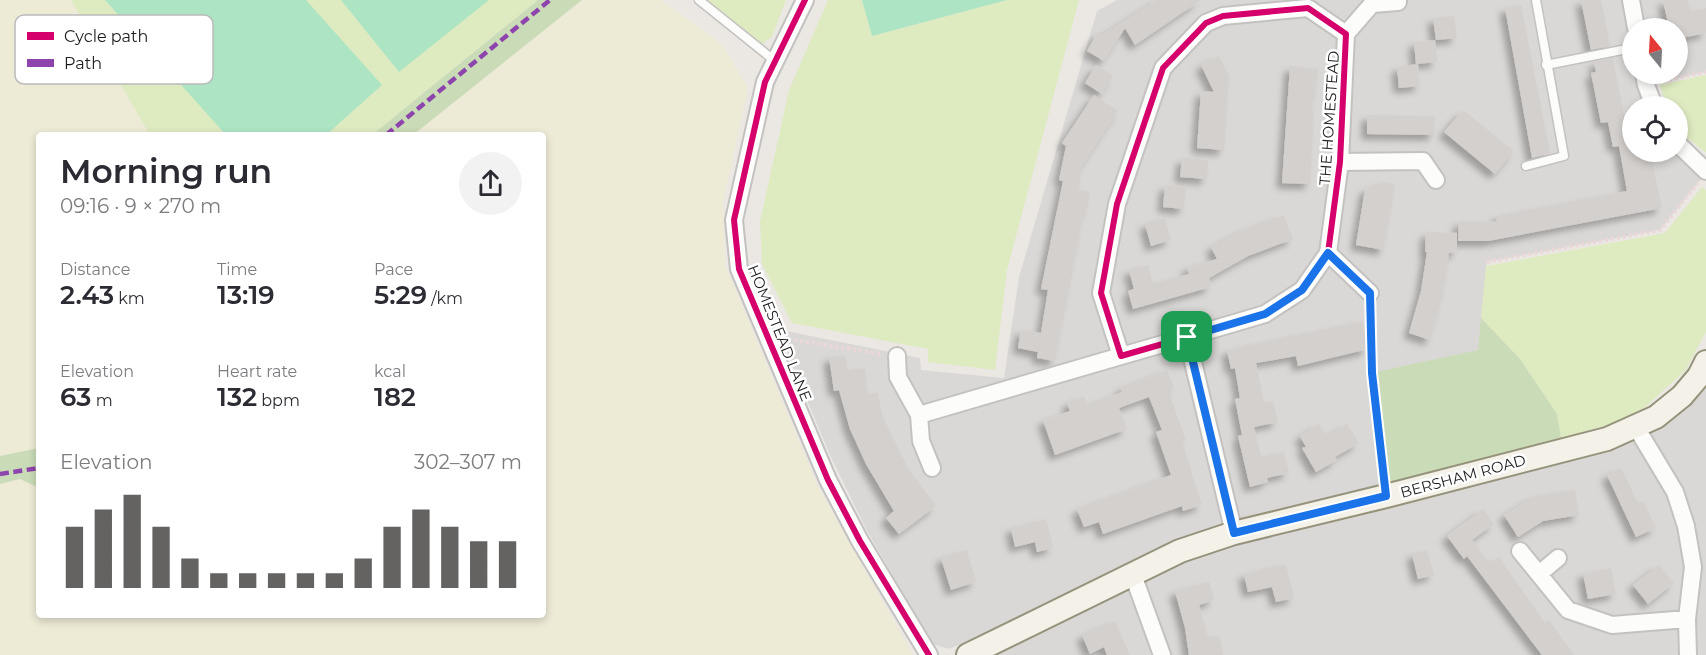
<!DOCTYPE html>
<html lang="en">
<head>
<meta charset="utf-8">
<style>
	body { margin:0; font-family:Montserrat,sans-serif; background:#f2f2f3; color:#2b2b33; height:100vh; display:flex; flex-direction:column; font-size:22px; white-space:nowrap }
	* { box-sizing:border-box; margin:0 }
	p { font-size:20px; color:#7c7c81 }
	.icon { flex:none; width:33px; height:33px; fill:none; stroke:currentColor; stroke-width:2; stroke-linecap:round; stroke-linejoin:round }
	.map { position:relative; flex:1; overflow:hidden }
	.panel { position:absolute; left:36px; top:132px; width:510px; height:486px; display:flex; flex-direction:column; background:#fff; border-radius:6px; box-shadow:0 3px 9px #0003 }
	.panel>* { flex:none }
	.needle { width:39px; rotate:342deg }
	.controls { position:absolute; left:1622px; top:18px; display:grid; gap:12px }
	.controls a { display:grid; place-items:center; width:66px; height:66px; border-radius:50%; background:#fff; box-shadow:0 3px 9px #0003; font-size:30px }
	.pin { position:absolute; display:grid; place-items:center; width:51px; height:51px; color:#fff; margin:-26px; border-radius:12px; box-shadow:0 3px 9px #0006 }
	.round { display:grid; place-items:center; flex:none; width:63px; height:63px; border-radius:32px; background:#f2f2f3 }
	.overview { display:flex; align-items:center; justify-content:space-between; height:102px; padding:0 24px }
	h1 { font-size:33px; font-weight:600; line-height:45px }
	.figures { display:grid; grid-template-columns:repeat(3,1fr); gap:9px; height:102px; padding:6px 24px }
	.figures div { display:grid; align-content:center }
	.figures b { font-size:26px; font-weight:600 }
	.figures small { font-size:16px; font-weight:400 }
	.figures p { font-size:16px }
	.chart { height:168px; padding:12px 24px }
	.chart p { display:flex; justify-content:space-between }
	.chart svg { width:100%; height:108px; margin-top:6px; stroke:#646362; stroke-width:6 }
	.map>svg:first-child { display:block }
</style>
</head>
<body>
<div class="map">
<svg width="1706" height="655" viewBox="0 0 1706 655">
	<defs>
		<filter id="shadow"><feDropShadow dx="-5.5" dy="5.5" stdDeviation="3" flood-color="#0004"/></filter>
	</defs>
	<rect width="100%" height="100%" fill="#ebe8e4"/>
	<path fill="#dad8d6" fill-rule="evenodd" d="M1117 0H1706V72L1646 85 1654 106H1632V152H1677L1706 173 1660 230 1487 262 1479 350 1376 373 1392 503 1610 444 1706 377V655H987L984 634 949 649 932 644 866 529 830 455 785 348 781 330 920 358 921 370 1004 378 1019 277 1097 11ZM1632 28H1677V74H1632Z"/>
	<path fill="#edead6" d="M0 0H71L150 135H39V448L0 456Z
		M582 0H661L722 44 748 88 723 203 725 265 818 487 913 655H0V484L20 479 39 488V615H543V135H413Z"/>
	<path fill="#deeac0" d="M71 0H538L372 135H150Z
		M705 0H786L772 37 760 45Z
		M828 0H862L872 36 1007 0H1079L1007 270 995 370 928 362V349L792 323 762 264 760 221 789 90Z
		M1706 75V153L1679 131 1677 126V106H1666L1660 85Z
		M1702 187 1706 190V332L1685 371 1644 408 1612 424 1561 438 1557 414 1520 359 1481 318 1486 266 1665 233Z"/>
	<path fill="#cadbb7" d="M538 0H582L413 135H372Z
		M1481 318 1520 359 1557 414 1561 438 1390 483 1376 372 1478 350Z
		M39 448V488L20 479 0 484V456Z"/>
	<path fill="#ade5c4" d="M105 0H306L382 85 326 135H226Z
		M341 0H489L399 72Z
		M862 0H1007L872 36Z"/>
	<path fill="#d3d0cd" filter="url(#shadow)" d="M1157 0H1201L1135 45 1125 28 1104 61 1087 51 1098 32 1102 35Z
		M1581 0H1601L1610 46 1591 50Z
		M1663 0H1688L1690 12 1706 8V33L1677 39V28H1669Z
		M1521 5 1550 153 1532 158 1505 8Z
		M1454 16 1457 38 1436 40 1433 18Z
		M1435 40 1437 62 1416 64 1414 42Z
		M1219 56 1229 75 1224 150 1197 148 1201 91 1214 92 1201 65Z
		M1613 58 1626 127 1632 126V152H1643L1644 159 1651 157 1662 208 1488 241H1458L1459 221 1497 222 1496 216 1627 191 1619 146 1613 147 1608 122 1601 123 1591 73 1596 72 1594 62Z
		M1418 64 1420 86 1399 88 1397 67Z
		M1096 65 1113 76 1102 94 1085 83Z
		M1290 66 1318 69 1315 98H1312L1313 114H1314L1310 184 1282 183Z
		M1094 95 1118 111 1082 166 1078 190 1090 192 1086 212H1084L1055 361 1037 358 1038 352 1018 348 1021 329 1041 333 1048 290 1041 289 1063 181 1059 180 1066 146 1062 143Z
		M1463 110 1514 151 1495 174 1444 132Z
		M1367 115 1435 116 1434 135 1367 134Z
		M1182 158 1208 160 1207 179 1180 177Z
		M1384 182 1395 184 1384 250 1356 245 1365 189Z
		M1165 185 1186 187 1184 209 1163 207Z
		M1284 215 1293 239 1248 256 1209 278 1211 287 1133 309 1128 291 1134 289 1129 270 1148 265 1153 284 1189 274 1187 267 1217 259 1211 247 1243 230Z
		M1165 218 1171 240 1151 246 1145 224Z
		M1426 232 1457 233V253H1449L1443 294 1430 340 1409 333 1421 291 1427 252H1425Z
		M1362 321 1368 349 1298 366 1296 356 1256 363 1264 403 1273 401 1278 422 1254 427 1261 457 1284 452 1289 473 1267 478 1268 482 1250 487 1238 436 1242 435 1235 399 1240 398 1235 368 1231 369 1227 350Z
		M845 355 847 370 865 368 868 395 877 392 883 417 899 450 908 468 936 506 899 534 886 518 894 511 866 464 850 429 839 390 834 391 829 357Z
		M1167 370 1174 388 1168 390 1186 441 1182 442 1202 505 1183 511 1182 506 1103 534 1099 522 1084 527 1077 509 1171 475 1156 432 1162 430 1149 397 1119 408 1127 429 1055 455 1043 420 1070 411 1067 403 1084 396 1087 405 1122 392 1120 388Z
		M1319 424 1327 436 1347 424 1359 443 1335 457 1337 460 1316 472 1302 448 1306 447 1300 436Z
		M1621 468 1638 503 1643 501 1656 528 1636 537 1607 475Z
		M1575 490 1579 515 1543 521 1518 537 1504 515 1533 497Z
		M1483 509 1494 524 1472 540 1490 564 1499 557 1545 623 1549 620 1574 655H1542L1467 556 1464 559 1447 536Z
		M1046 519 1053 548 1037 552 1035 542 1015 547 1011 528Z
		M967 550 976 582 951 590 941 558Z
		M1427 550 1434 575 1418 579 1412 554Z
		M1286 564 1294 598 1276 602 1272 587 1248 592 1244 574Z
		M1659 565 1674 583 1648 604 1633 585Z
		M1611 568 1616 594 1588 599 1583 573Z
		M1209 582 1214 600 1199 605 1208 637 1220 636 1223 655H1189L1185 628 1175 591Z
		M1115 621 1130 655H1107L1104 647 1090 654 1082 635Z"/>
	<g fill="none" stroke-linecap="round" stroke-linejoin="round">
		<defs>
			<path id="service" d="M699 0 775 61
				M1546 65 1632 48
				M1526 166 1564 156 1536 0"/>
			<path id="minor" d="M805 0 765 82 734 220 739 269 828 480 860 541 929 655
				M1631 0 1636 28
				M1346 34 1372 4 1398 2
				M1644 74 1646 85 1654 106
				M1677 143 1706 171
				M1340 162 1423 161 1436 180
				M1328 253 1370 293
				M1187 337 1265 314 1302 290 1328 253 1340 162 1346 34 1308 8 1223 16 1206 23 1163 68 1117 204 1101 293 1121 356 1187 337 1234 533
				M897 356 898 377 919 415 921 441 932 468
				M919 415 1121 356
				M1636 427 1675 492 1686 526 1693 567 1687 619 1688 655
				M1520 551 1568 610 1612 625 1687 619
				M1539 574 1558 558
				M1133 575 1162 655"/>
			<path id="secondary" d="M968 655 1180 551 1234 533 1386 496 1607 439 1656 417 1682 396 1699 376 1706 362"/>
		</defs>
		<use href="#service" stroke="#c3c2c0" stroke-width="11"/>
		<use href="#minor" stroke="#c3c2c0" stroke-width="20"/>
		<use href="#secondary" stroke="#96937c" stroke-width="26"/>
		<path stroke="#ebd7d8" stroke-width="4" stroke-dasharray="3 3" stroke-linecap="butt" d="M1663 81 1706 72
			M1487 262 1660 230 1698 183
			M1370 309 1372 373 1384 477
			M788 339 881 354"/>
		<use href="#service" stroke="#fcfcfb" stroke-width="8"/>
		<use href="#minor" stroke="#fcfcfb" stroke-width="16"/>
		<use href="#secondary" stroke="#f3f1e8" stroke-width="22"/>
		<path stroke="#8e44ad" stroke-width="4.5" stroke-dasharray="9 4.5" stroke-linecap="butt" d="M386 135 550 0
			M0 474 39 468"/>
		<defs>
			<path id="cycleway" d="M805 0 765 82 734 220 739 269 828 480 860 541 929 655
				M1187 337 1265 314 1302 290 1328 253 1340 162 1346 34 1308 8 1223 16 1206 23 1163 68 1117 204 1101 293 1121 356 1187 337 1234 533"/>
		</defs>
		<use href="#cycleway" stroke="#fff" stroke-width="10"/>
		<use href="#cycleway" stroke="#d6006c" stroke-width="6"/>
	</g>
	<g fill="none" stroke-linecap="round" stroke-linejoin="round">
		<defs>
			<path id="route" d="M1328 253 1370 293 1372 373 1386 496 1234 533 1187 337 1265 314 1302 290Z"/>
		</defs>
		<use href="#route" stroke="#fff" stroke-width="12"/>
		<use href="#route" stroke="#1a73e8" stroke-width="8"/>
	</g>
	<g text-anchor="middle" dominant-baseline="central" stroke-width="5" stroke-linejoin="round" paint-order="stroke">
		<g font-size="15" fill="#1c1c1c" stroke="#fff">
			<text transform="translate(1329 118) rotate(-86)">THE HOMESTEAD</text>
			<text transform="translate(780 333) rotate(68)">HOMESTEAD LANE</text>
			<text transform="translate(1463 476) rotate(-15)">BERSHAM ROAD</text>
		</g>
	</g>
	<rect x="15" y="15" width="198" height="69" rx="9" fill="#fff" stroke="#bbb" stroke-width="1.5"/>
	<rect x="27" y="32" width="27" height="8" fill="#d6006c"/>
	<rect x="27" y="59" width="27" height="8" fill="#8e44ad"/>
	<g font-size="16" fill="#1c1c1c">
		<text x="64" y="42">Cycle path</text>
		<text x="64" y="69">Path</text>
	</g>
</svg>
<div class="controls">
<a><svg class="needle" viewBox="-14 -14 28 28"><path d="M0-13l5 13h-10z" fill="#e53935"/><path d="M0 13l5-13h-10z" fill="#7c7c81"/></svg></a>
<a><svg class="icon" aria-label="locate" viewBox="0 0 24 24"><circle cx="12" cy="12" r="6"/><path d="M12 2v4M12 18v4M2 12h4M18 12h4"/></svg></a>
</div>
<div class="pin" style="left:1187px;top:337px;background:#1e9e55"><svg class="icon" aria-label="arrive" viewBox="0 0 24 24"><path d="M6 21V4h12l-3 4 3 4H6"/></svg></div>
<section class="panel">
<div class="overview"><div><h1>Morning run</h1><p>09:16 · 9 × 270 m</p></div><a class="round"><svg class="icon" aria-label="share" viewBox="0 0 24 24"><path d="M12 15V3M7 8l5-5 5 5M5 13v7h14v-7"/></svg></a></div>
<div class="figures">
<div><p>Distance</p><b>2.43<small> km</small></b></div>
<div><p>Time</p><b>13:19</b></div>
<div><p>Pace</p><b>5:29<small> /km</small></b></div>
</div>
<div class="figures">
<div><p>Elevation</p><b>63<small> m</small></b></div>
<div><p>Heart rate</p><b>132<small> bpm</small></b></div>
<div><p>kcal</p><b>182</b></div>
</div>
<div class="chart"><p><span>Elevation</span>302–307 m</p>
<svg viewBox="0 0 160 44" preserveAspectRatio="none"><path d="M5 44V19M15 44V12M25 44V6M35 44V19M45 44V32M55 44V38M65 44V38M75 44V38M85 44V38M95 44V38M105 44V32M115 44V19M125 44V12M135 44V19M145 44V25M155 44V25"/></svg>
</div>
</section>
</div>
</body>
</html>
